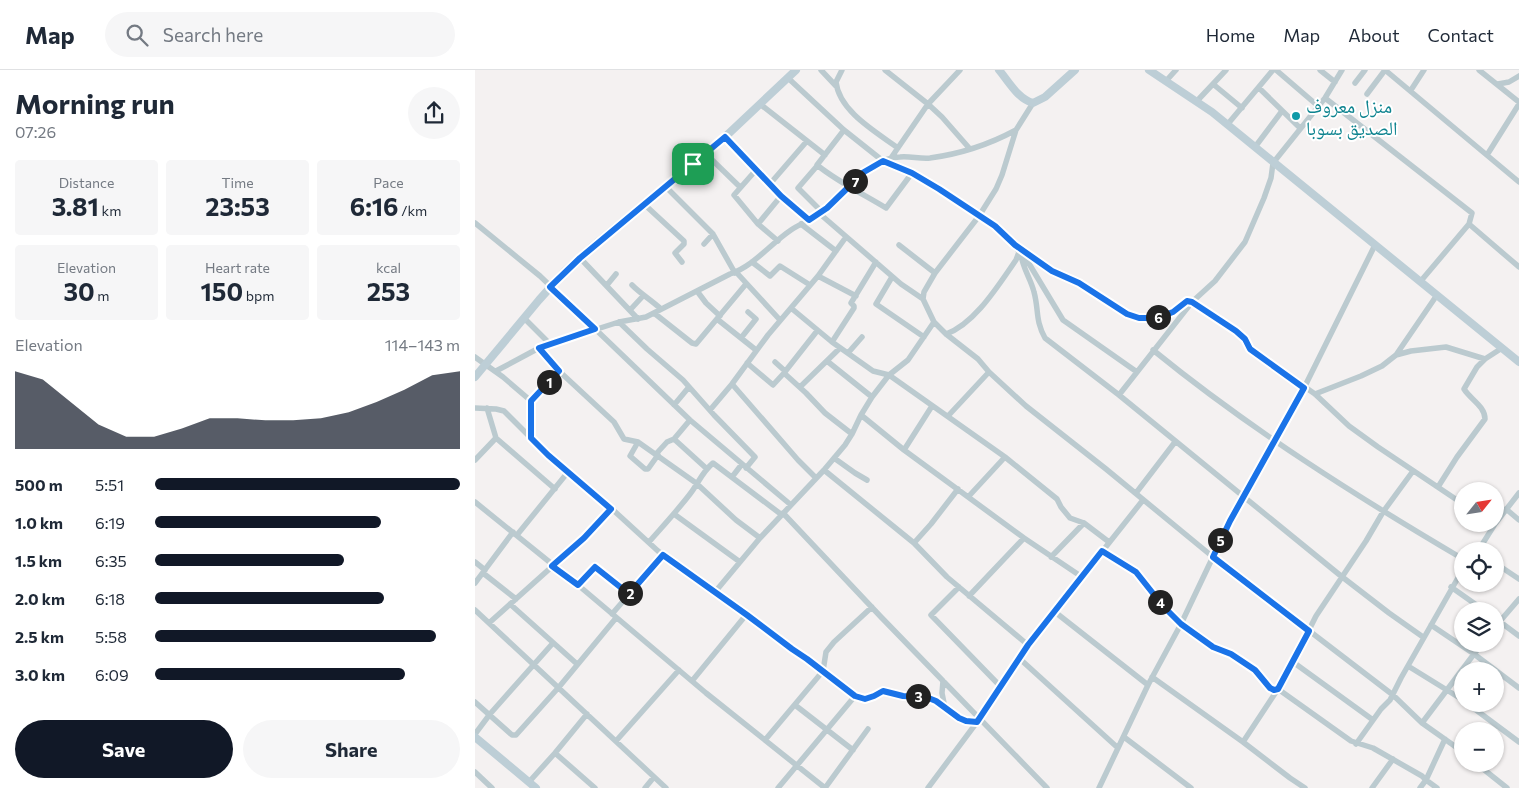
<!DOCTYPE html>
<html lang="en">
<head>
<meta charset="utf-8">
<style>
	body { margin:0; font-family:Commissioner,"Noto Naskh Arabic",sans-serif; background:#f6f6f7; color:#1f2937; height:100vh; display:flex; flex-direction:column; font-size:19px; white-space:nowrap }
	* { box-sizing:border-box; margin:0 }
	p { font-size:16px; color:#747a83 }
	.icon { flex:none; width:28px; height:28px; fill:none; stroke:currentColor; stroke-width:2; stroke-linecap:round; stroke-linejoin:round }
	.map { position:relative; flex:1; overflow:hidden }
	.sheet { display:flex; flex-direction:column; background:#fff; width:475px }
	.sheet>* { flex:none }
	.needle { width:32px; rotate:60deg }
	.fabs { position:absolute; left:979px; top:412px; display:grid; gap:10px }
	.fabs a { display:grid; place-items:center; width:50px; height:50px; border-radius:50%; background:#fff; box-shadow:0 1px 4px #0004; font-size:25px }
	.pin { position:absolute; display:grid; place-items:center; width:42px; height:42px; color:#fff; margin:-21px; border-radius:10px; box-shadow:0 2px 8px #0006 }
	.km { position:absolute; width:25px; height:25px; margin:-12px; border-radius:50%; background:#222; color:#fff; font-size:14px; line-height:25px; text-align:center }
	.round { display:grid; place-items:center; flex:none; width:52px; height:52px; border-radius:26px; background:#f6f6f7 }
	.headline { display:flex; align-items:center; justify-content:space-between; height:85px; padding:0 15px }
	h1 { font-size:28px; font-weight:700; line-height:38px }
	.metrics { display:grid; grid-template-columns:repeat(3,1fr); gap:8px; height:85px; padding:5px 15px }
	.metrics div { display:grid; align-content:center; border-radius:5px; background:#f6f6f7; text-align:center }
	.metrics b { font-size:25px; font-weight:700 }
	.metrics small { font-size:14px; font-weight:400 }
	.metrics p { font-size:14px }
	.chart { height:140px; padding:10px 15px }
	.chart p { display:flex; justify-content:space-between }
	.chart svg { width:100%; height:90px; margin-top:5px; fill:#111827; opacity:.7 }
	.primary-button { display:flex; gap:10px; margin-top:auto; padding:10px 15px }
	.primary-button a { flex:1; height:58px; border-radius:30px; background:#111827; color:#fff; font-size:20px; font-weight:700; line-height:58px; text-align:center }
	.primary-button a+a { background:#f6f6f7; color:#1f2937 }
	ul { padding:0 15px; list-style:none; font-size:16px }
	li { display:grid; grid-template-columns:80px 60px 1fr; align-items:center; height:38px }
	li i { height:12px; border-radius:6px; background:#111827 }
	header { display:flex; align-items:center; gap:30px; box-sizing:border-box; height:70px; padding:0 25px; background:#fff; border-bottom:1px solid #e0e1e3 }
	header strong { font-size:24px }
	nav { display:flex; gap:28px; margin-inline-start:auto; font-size:18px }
	.search { width:350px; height:45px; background:#f6f6f7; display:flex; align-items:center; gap:12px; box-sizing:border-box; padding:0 18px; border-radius:28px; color:#747a83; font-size:19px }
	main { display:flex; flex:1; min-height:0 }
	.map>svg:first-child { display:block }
</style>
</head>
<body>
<header>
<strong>Map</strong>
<div class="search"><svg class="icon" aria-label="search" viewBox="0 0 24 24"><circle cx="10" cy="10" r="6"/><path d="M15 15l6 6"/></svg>Search here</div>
<nav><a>Home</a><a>Map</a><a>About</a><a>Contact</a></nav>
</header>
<main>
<section class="sheet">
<div class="headline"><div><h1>Morning run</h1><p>07:26</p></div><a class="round"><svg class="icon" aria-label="share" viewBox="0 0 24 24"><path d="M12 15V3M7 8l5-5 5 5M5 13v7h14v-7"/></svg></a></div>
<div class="metrics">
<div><p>Distance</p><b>3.81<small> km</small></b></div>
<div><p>Time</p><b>23:53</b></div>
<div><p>Pace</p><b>6:16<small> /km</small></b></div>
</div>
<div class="metrics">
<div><p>Elevation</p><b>30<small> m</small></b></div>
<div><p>Heart rate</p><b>150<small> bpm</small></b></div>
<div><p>kcal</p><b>253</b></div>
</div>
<div class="chart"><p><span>Elevation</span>114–143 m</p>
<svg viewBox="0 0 160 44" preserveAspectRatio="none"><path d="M0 44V6L10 10L20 21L30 32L40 38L50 38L60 34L70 29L80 29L90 30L100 30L110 29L120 26L130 21L140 15L150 8L160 6V44z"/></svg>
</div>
<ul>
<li><b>500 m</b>5:51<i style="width:100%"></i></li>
<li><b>1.0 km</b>6:19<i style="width:74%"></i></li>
<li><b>1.5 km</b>6:35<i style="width:62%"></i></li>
<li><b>2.0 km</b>6:18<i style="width:75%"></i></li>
<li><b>2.5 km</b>5:58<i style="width:92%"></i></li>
<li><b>3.0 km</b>6:09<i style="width:82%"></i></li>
</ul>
<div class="primary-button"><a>Save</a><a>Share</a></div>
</section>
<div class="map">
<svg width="1044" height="718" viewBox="0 0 1044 718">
	<rect width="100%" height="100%" fill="#f4f1f1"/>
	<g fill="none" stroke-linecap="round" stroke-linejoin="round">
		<path stroke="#bbcacf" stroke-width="5.5" d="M346 0 361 16
			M367 0 361 12C364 41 401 62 423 78
			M410 0 453 34 467 47 495 79
			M801 0 843 36
			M845 0 860 12
			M910 0 1044 112
			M1004 0 1044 32
			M313 8 369 60 408 91 437 103 464 119 520 156 540 175 577 201 604 213 651 244 665 248H682L698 242 712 231 717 232 766 265 775 279 840 324 874 356 903 377 988 434
			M691 11 701 0
			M880 13 890 0
			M738 14 767 38
			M1023 14 1034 12 1044 6
			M784 18 825 58
			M936 20 949 0
			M892 24 910 0
			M850 28 997 143 994 154 945 212
			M722 31 751 0
			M558 33 541 60 527 105 521 119 504 146 460 203 449 222 448 229 459 252 471 264 503 289 514 302 551 336 631 399 738 487 918 625 947 653 988 682
			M285 34 350 85
			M752 55 798 0
			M369 60 342 95C363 112 388 124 411 138L437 103
			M250 67 306 126 334 150
			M780 77 807 41
			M231 84 265 117
			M1012 85 1044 34
			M416 88 453 34 485 0
			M342 96 323 118 347 142
			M281 100 259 125 283 154 303 171
			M294 115 332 71
			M191 117 238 164 260 203
			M170 135 209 171V174L200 183 207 192
			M345 144 426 214 448 229
			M0 153 65 206 215 350 316 435
			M283 154 306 126
			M326 154 361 181
			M994 154 1044 197
			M229 174 238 164
			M424 175 460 203
			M544 182 546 184C547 197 556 209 559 222 564 240 560 250 570 268L644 325 866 506 914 543 948 567
			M546 184 553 192 588 250 662 302
			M105 188 163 249
			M277 192 295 206 305 196 335 215
			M261 202 305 250
			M343 206 381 226
			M417 207 401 234 449 267
			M132 215 141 204
			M157 215C166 224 176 230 186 239
			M222 221 231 233 245 246
			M316 238 357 272 398 301 414 305 530 387 582 429 586 437 595 448 609 453 634 472
			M155 240 168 226
			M179 243 217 273 221 274 271 214
			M49 248 75 274 144 252 171 247 255 204C279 196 295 174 316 160 328 152 341 148 352 138 368 125 381 105 400 95 408 91 415 87 425 87 435 86 445 89 455 88 485 84 515 74 541 60
			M242 249 281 280
			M144 252 172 279 208 310 239 345 280 387 271 398
			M471 264C500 254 524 214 541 190L544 182 542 179
			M266 268 281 249 273 242
			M357 272 379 238V236L376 233 401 192
			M64 278 84 301 139 352 149 369 163 372 221 413 261 450 285 468
			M678 280C775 359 881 426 988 489
			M373 283 387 267
			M921 285 962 225
			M0 287 28 307 56 331V368
			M352 291 397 327
			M300 292 310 301
			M272 293 298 315 309 303 342 261
			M21 301 64 278 75 274
			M309 303 331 323 350 343 377 364
			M257 314 323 390 341 408
			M325 317 365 278
			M840 324 886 306 907 296 921 285 936 281 971 277 1010 289 1027 278
			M644 325 717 232 740 211 770 172 789 128 796 108 798 93 850 28 867 0
			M56 331 84 301
			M199 335 214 317
			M0 338 21 339 29 341 73 385 137 439 183 481 317 579 332 589 380 626 390 629 399 626 405 621H408C424 627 447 623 461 631 478 641 480 650 502 652
			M235 340 257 314 293 265 343 206 371 167
			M386 345 429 380 549 468 607 507
			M473 346 514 302
			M215 350 199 369 232 399
			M21 368 80 419
			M163 372 155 386 170 399H173L183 385
			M429 380 457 336
			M181 384 192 372 199 369
			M359 388 380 403 392 410
			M0 390 21 368 12 338
			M349 400 439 473 472 507 553 575
			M938 401 908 442 891 471 841 546 818 592 803 619 876 671 898 678 947 706 951 710 945 718
			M257 407 267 394
			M963 417 982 387 1010 349C1010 336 995 329 989 319L1002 297 1010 289
			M661 423 700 372
			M494 426 530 387
			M0 432 103 515 231 623 350 718
			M1031 439 1044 450
			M308 443 406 547 572 718
			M199 444 265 492
			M1020 454 1044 423
			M42 465 93 402
			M174 472C188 456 202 441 215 424 223 414 227 402 238 393L307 445
			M439 473 456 454 483 419
			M627 481 661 503 688 536 706 554 739 577 756 584 780 600 795 618 799 620 803 619 768 672
			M1003 481 1020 454
			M576 487 609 453
			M0 492 10 500
			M1020 493 1044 509
			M8 503 41 529
			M0 513 38 462
			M103 515 120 497 154 524
			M484 517 456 545 526 617
			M976 517 1010 541
			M240 522 285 468 349 400 370 375 377 364 386 345 397 327 414 305 433 290 459 252
			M494 526 549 468
			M35 534 102 594
			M0 540 191 718
			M580 542 673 615
			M137 544 188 485
			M1020 548 1044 566
			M14 553 109 468 137 439
			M1020 557 1044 529
			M1007 574 999 584 1044 618
			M545 589 643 678
			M818 592 898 650
			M933 596 988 630
			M677 607 768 672 815 708 830 718
			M217 611 271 545
			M468 611 467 623 470 638
			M0 632 37 665H41L84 617 141 548
			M993 634 1044 672
			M320 635 378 680
			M947 653 999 584 956 555
			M0 664 15 644 78 573
			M649 667 716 718
			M290 670 348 601 351 582 359 572 397 537
			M141 671 204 600
			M881 674 906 639 915 630 926 608 988 499
			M80 683 112 644
			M1002 694 1032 718
			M0 702 17 718
			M54 712 80 683 120 718
			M170 718 179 707
			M303 718 380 626
			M350 718 393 659
			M453 718 505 648 553 575 668 430
			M624 718 673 615 706 554 755 451 829 318 900 175
			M897 718 918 689
			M962 718 951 710 970 669"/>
		<path stroke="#bdced6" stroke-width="8" d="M524 0C534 12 543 29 558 33L570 27 600 0
			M674 0 737 42 1044 292
			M0 307 64 230 90 201 119 175 250 67 321 0
			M0 667 61 718"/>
	</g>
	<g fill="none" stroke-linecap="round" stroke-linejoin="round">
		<defs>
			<path id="route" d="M250 67 306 126 334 150 352 138 389 102 408 91 437 103 464 119 520 156 540 175 577 201 604 213 652 244 664 248H682L698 242 712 231 717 232 761 261 770 269 775 279 829 318 755 451 738 487 834 561 803 619 799 620 795 618 780 600 756 584 738 577 706 554 688 536 661 502 627 481 553 575 502 652 491 651 484 648 461 631 451 627 428 626 408 621 399 626 390 629 380 626 332 589 317 579 272 545 188 485 154 524 120 497 103 515 77 496 109 468 136 439 73 385 56 368V331L84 301 64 278 120 259 75 217 105 188Z"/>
		</defs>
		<use href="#route" stroke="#fff" stroke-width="10"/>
		<use href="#route" stroke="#1a73e8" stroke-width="6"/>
	</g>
	<circle fill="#0f9aa8" stroke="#fff" stroke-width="2" cx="821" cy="46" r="5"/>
	<g text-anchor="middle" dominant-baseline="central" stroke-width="4" stroke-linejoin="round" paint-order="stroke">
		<g font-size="19" fill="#0d838f" stroke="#fff" text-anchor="start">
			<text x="831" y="35">منزل معروف<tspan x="831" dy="22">الصديق بسوبا</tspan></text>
		</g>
	</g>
</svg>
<div class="fabs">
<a><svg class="needle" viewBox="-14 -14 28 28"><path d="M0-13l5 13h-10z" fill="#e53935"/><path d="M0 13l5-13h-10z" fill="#747a83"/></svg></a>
<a><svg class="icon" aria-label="locate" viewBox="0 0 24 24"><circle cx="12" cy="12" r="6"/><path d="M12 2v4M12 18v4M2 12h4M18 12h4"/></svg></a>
<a><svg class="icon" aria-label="layers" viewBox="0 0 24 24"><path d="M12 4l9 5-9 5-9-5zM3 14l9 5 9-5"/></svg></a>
<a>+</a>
<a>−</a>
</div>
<div class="pin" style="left:218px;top:94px;background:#1e9e55"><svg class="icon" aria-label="arrive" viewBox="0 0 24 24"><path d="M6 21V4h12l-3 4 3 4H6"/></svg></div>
<b class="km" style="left:74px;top:312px">1</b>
<b class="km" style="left:155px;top:523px">2</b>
<b class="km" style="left:443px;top:626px">3</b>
<b class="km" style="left:685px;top:532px">4</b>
<b class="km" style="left:745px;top:470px">5</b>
<b class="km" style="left:683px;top:247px">6</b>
<b class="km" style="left:380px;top:111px">7</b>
</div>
</main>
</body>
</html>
